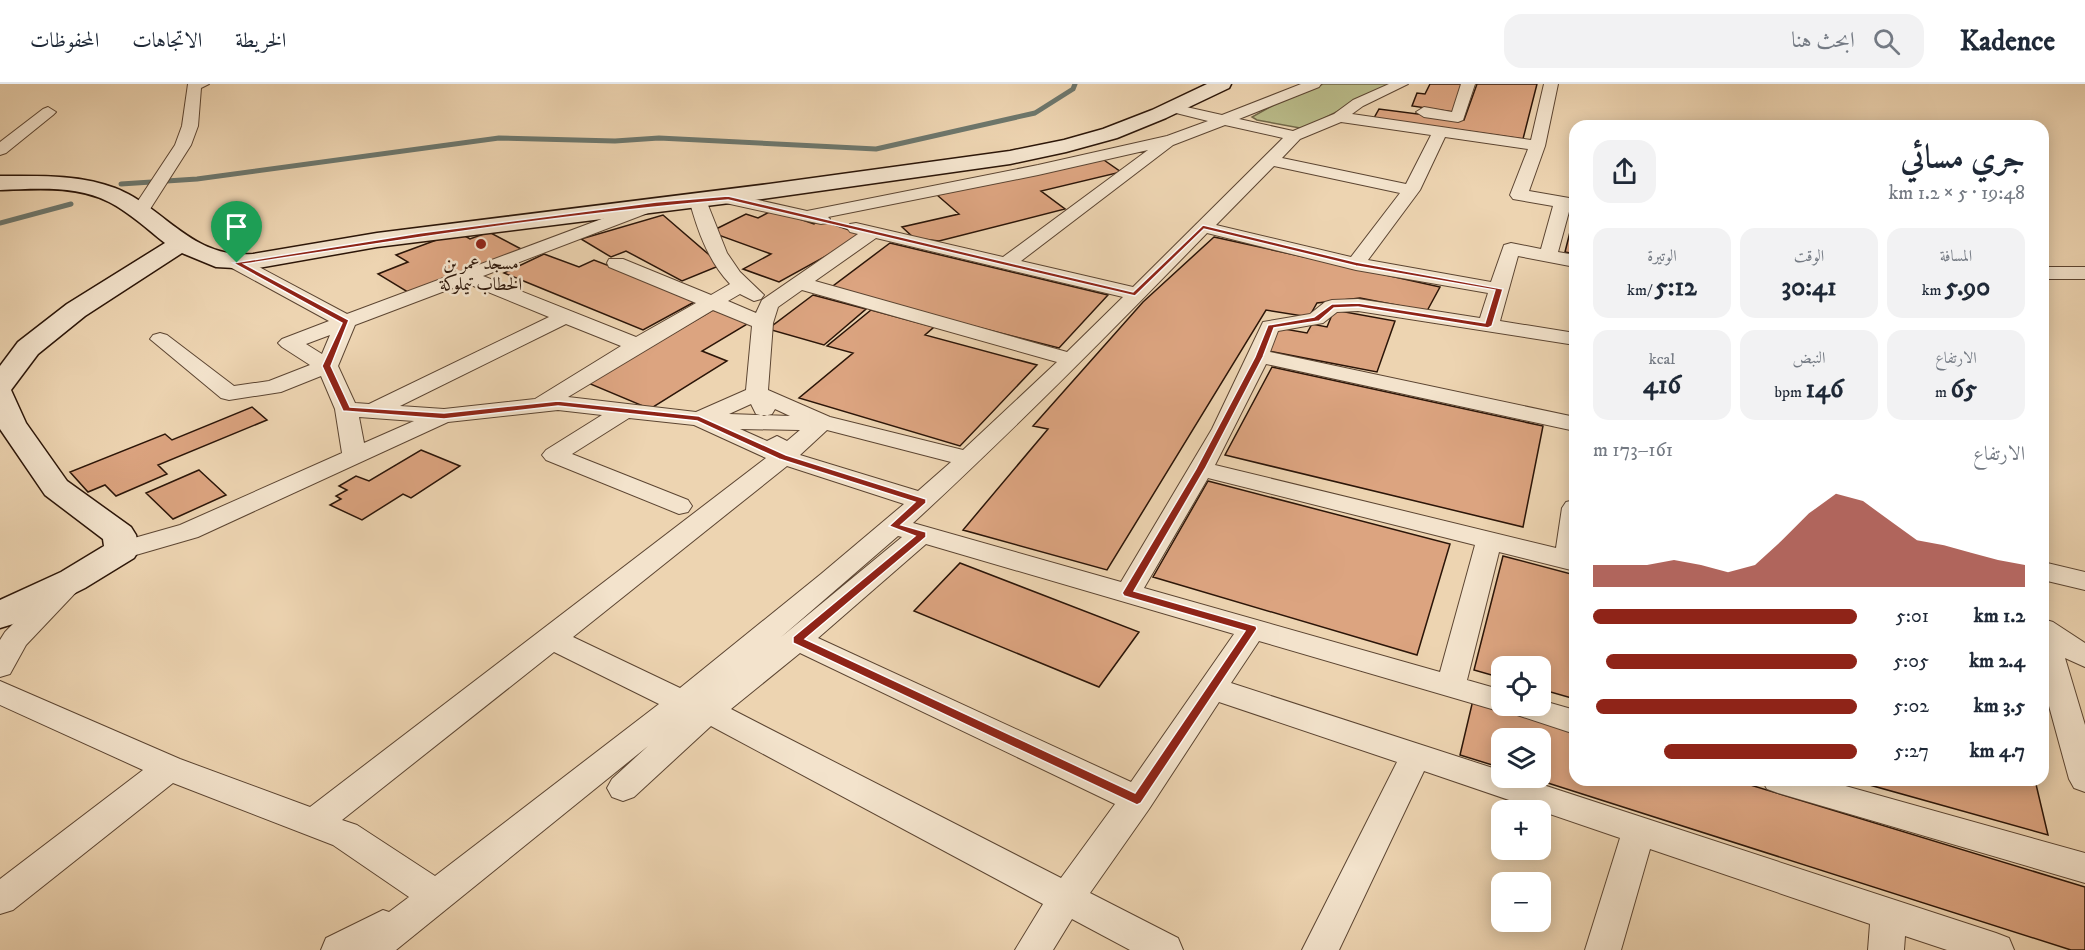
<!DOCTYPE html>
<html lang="ar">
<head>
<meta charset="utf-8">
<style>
	body { margin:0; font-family:"IM FELL DW Pica",Amiri,serif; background:#f2f2f3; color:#1f2937; direction:rtl; height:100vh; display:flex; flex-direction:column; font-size:22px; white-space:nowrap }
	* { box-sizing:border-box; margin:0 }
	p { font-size:20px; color:#747a83 }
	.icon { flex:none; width:33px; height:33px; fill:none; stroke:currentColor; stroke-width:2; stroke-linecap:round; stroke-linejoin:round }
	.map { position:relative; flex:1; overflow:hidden; direction:ltr }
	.details { position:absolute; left:1569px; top:36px; width:480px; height:666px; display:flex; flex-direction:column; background:#fff; border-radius:18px; box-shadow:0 3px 15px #0003; direction:rtl }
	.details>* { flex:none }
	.controls { position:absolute; left:1491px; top:572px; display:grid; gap:12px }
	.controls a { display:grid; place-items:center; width:60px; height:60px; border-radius:12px; background:#fff; box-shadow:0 3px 15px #0003; font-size:30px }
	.pin { position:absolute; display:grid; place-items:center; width:51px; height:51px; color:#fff; margin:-62px -26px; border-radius:50% 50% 50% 0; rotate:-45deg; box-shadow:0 0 6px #0007 }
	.pin .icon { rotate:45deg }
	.round { display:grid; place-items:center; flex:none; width:63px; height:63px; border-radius:18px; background:#f2f2f3 }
	.head { display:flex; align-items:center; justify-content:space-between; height:102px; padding:0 24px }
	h1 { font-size:33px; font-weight:700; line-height:45px }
	.figures { display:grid; grid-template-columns:repeat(3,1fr); gap:9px; height:102px; padding:6px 24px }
	.figures div { display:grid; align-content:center; border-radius:15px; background:#f2f2f3; text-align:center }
	.figures b { font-size:26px; font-weight:700 }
	.figures small { font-size:16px; font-weight:400 }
	.figures p { font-size:16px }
	.chart { height:168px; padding:12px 24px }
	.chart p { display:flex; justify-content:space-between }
	.chart svg { width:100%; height:108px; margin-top:6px; fill:#8f2418; opacity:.7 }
	ul { padding:0 24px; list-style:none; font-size:20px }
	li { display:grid; grid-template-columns:96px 72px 1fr; align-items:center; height:45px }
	li i { height:15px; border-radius:8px; background:#8f2418 }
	header { display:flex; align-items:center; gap:36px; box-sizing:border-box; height:84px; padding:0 30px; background:#fff; border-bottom:2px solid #e0e1e3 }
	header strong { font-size:28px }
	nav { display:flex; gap:33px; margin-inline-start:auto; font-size:21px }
	.search { width:420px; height:54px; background:#f2f2f3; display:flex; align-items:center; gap:15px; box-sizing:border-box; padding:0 21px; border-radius:18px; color:#747a83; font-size:22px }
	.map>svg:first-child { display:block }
</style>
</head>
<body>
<header>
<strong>Kadence</strong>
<div class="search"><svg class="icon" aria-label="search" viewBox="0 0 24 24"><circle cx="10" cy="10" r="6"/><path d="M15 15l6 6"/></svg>ابحث هنا</div>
<nav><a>الخريطة</a><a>الاتجاهات</a><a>المحفوظات</a></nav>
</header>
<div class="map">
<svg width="2085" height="866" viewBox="0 0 2085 866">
	<rect width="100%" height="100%" fill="#edd4b1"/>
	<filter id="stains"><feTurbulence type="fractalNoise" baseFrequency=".00333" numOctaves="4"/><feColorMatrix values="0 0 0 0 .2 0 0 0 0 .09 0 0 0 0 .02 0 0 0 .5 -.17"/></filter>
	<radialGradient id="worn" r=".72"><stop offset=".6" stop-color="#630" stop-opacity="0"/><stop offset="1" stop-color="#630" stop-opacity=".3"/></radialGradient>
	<path fill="#babc8a" stroke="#726849" stroke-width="1.5" d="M1323 0H1391L1307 43 1300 44 1257 36 1252 33 1281 17Z"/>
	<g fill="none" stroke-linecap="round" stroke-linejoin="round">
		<path stroke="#6d776d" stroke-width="5" d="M121 100 197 95 499 54 615 57 659 54 876 65 1035 29 1073 5 1075 0
			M0 139 71 120"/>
	</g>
	<path fill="#dca480" stroke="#2b1508" stroke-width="1.5" d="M1430 0H1463L1453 28 1412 22 1417 9 1425 10Z
		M1477 0H1537L1523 55 1374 34 1379 25 1464 36Z
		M1101 74 1121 88 1041 107 1065 125 939 157 914 154 902 143 959 130 937 111Z
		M773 126 814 140 820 136 864 151 779 198 743 185 771 170 710 148 746 130 758 134Z
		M1575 128V170L1565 168Z
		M663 131 721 181 682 197 626 167 611 173 581 155Z
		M458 148 470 155 489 148 523 166 411 210 378 190 408 178 396 171Z
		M1214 153 1440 203 1427 227 1360 214 1317 219 1309 233 1266 226 1107 486 963 446 1048 345 1033 342 1143 218Z
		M890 159 1108 211 1059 264 829 205Z
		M544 170 579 183 594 176 698 216 643 246 504 189Z
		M813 211 866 225 824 261 768 245Z
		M713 226 749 239 702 267 727 277 650 325 588 299Z
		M871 226 934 243 925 251 1037 281 960 362 799 314 853 269 827 262Z
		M1334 226 1395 237 1377 288 1268 267 1279 244 1307 249 1312 240 1327 243Z
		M1272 283 1543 342 1523 443 1225 371Z
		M252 323 267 336 158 381 167 390 116 412 105 401 88 408 70 388 165 350 172 356Z
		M421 366 460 382 411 414 403 410 362 436 330 421 341 415 336 412 347 406 339 402 356 392 369 397Z
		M199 386 226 411 173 435 146 409Z
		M1208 397 1450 460 1417 571 1153 493Z
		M1503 472 1575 491V615L1540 605V582H1502V594L1474 586Z
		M960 479 1139 548 1099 603 914 527Z
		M1473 616 1575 648V696H1734L2085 803V866H2071L1529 693H1540V654H1502V684L1460 671Z
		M1858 696H2035L2048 751 1859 698Z"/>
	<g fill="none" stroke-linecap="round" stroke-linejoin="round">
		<defs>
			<path id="street" d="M188 0H209L201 4 198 42 191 61 145 133H133L130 129 175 61 182 42Z
				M1301 0H1321L1319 3 1239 35 1293 47 1334 30 1353 16 1389 0H1408L1363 22 1352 30 1531 56 1544 0H1558L1545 62 1529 107 1575 115V125L1570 124 1558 168 1575 171V183L1518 172 1500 237 1575 249V261L1358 227 1337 228 1323 239 1278 247 1270 268 1575 333V347L1266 280 1215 381 1556 464 1562 424 1566 418 1575 416V487L1499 468 1467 596 1502 606V621H1540V616L1575 626V650L1505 627 1502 628 1259 557 1231 599 1502 687V693H1519L1996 849 2009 854 2014 866H1947L1905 852 1904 866H1868L1870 840 1650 765 1621 866H1585L1620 754 1424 687 1339 866H1302L1397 678 1219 618 1149 725 1090 809 1178 854 1183 866H1130L1072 835 1053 866H1015L1043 820 711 642 634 713 623 717 612 713 607 704 612 695 648 662 396 866H321L326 854 383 826 389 828 409 813 333 761 173 699 13 826 0 830V795L143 686 0 621V597L180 675 310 723 766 374 694 341 629 334 572 370 688 416 692 422 688 428 679 430 546 376 542 371 546 366 602 331 558 326 448 338 198 453 122 475 113 472 109 466 113 460 180 441 342 369 335 325 321 292 281 308 229 316 221 314 150 255 153 251 160 249 167 251 234 302 269 297 310 281 282 263 278 259 282 255 329 237 230 183 228 179 230 175H244L347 230 655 115 661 116 664 120 661 124 483 192 636 253 696 219 609 183 607 179 609 175H623L711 211 730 200C708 177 697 145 689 115L692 111H704L727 169 740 188 764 211 761 215 754 217 740 210 728 217 756 229 762 216 858 150 850 148 847 144 850 140 856 139 1003 173 1148 66 1038 91 828 133 830 135 827 139 821 140 721 118 718 114 721 110 727 109 807 127 1038 81 1167 52 1208 37 1168 27 1166 24 1168 21 1173 20 1222 31ZM1341 38 1431 51 1406 100 1282 74 1300 55ZM1225 41 1283 54 1133 203 1021 177 1173 61ZM1445 53 1528 65 1510 111 1513 115 1553 122 1541 165 1511 159 1504 161 1491 198 1368 176 1420 106ZM1274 82 1400 109 1351 173 1216 141ZM1207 149 1356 186 1488 209 1480 234 1358 215 1332 216 1325 218 1310 230 1263 238 1212 345 1121 498 913 439C1014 346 1111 248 1207 149ZM876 154 1123 213 1067 268 815 197ZM466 199 549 233 369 320 355 319 338 282 355 241ZM802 206 1057 278 963 366 830 333 768 306 773 239 778 223ZM713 226 752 242 746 306 696 328 568 313ZM566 240 621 262 535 315 444 325 400 322ZM330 251 322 270 306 260ZM751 320 756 330 764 332 772 330 775 325 790 332 729 330ZM359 333 414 337 364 359ZM740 345 800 346 787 357 777 352 767 357ZM827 346 951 378 918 407 800 371ZM787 382 904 420 821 490 680 604 573 553ZM1208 394 1475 461 1440 588 1144 504ZM898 452 902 453 780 554ZM926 460 1234 550 1131 698 818 554ZM554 568 659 620 435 792 357 741 342 736ZM800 569 1115 720 1061 794 731 625Z
				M1461 0H1475L1463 36 1458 38 1424 33 1416 28 1424 23 1452 28Z
				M48 23 56 28 53 31 6 69 0 71V58L43 25Z
				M2043 183H2085V195H2043Z
				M2043 478 2085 488V506L2043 496Z
				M70 489 80 492 84 498 80 504 26 561 10 590 0 593V556L5 548 60 492Z
				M2043 535 2053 538 2085 559V583L2065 574 2085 641V708L2074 704 2069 695 2043 600Z
				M1762 696H1824L2085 769V799L1778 709 1767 705Z"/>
			<path id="secondary" d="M1207 0H1231L1229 4 1166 34 1117 54 1066 68 1010 80 769 114 377 163 253 185 216 183 182 169 85 232 38 270 11 306 26 339 67 397 131 443 136 451 139 466 134 474 85 504 13 540 0 544V516L61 488 104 462 103 455 45 411 0 345V282L18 258 67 220 165 159C147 145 129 128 109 118 76 101 36 105 0 106V92C38 92 78 90 115 104 166 124 191 175 253 170L377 149 769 100 1010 67 1064 56 1103 45 1152 26Z"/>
		</defs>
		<use href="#street" stroke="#5c4532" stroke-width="2"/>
		<use href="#secondary" stroke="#2b1508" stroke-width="3"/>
		<use href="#street" fill="#f3e3cc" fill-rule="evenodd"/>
		<use href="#secondary" fill="#f3e3cc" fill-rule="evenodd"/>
	</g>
	<path fill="#8f2418" stroke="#fff" stroke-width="1.5" fill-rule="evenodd" d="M728 112 1133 208 1203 141 1356 178 1503 205 1492 242 1488 244 1358 223 1334 224 1319 237 1274 244 1263 273 1205 385 1134 507 1256 542 1257 545 1141 719 1137 721 793 559V553L915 452 889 442 915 418 779 375 697 337 558 322 444 335 343 327 322 282 342 239 233 179 420 149 656 118ZM728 116 1135 212 1204 145 1356 182 1495 206 1485 239 1358 219 1332 220 1314 233 1268 241 1255 273 1196 385 1122 509 1124 512 1245 547 1135 709 805 555 926 453V448L901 441 926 419V415L786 371 699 332 558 317 444 329 350 323 331 282 349 236 244 180C405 155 566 130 728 116Z"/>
	<circle fill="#8f2418" stroke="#f3e3cc" stroke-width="2" cx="481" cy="160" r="6"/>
	<g text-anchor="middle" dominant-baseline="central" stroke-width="5" stroke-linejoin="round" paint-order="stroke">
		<g font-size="18" fill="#2b1508" stroke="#f3e3cc">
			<text x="481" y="180">مسجد عمر بن<tspan x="481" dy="21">الخطاب تيملوكة</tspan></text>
		</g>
	</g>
	<rect width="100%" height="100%" filter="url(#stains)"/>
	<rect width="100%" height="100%" fill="url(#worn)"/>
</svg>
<div class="controls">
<a><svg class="icon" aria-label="locate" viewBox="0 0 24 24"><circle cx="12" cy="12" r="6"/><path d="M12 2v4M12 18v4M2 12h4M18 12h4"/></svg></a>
<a><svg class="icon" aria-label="layers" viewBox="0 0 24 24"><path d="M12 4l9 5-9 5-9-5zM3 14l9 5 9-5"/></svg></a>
<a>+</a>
<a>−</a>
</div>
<div class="pin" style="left:237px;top:179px;background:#1e9e55"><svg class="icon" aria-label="arrive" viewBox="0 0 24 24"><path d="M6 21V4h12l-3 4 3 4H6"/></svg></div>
<section class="details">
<div class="head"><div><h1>جري مسائي</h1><p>19:48 · 5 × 1.2 km</p></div><a class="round"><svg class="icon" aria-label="share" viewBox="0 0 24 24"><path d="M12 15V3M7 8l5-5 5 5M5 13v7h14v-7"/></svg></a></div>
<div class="figures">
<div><p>المسافة</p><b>5.90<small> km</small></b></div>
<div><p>الوقت</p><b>30:41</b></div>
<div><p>الوتيرة</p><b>5:12<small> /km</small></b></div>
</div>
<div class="figures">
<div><p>الارتفاع</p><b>65<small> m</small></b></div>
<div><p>النبض</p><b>146<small> bpm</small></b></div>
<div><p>kcal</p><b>416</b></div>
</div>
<div class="chart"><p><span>الارتفاع</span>161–173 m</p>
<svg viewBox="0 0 160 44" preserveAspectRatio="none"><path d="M0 44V35L10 35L20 35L30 33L40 35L50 38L60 35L70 25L80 14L90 6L100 9L110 17L120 25L130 27L140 30L150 33L160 35V44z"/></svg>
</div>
<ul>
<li><b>1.2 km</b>5:01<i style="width:100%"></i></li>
<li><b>2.4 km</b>5:05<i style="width:95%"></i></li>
<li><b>3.5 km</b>5:02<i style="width:99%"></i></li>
<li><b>4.7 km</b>5:27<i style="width:73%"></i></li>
</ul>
</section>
</div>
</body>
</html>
